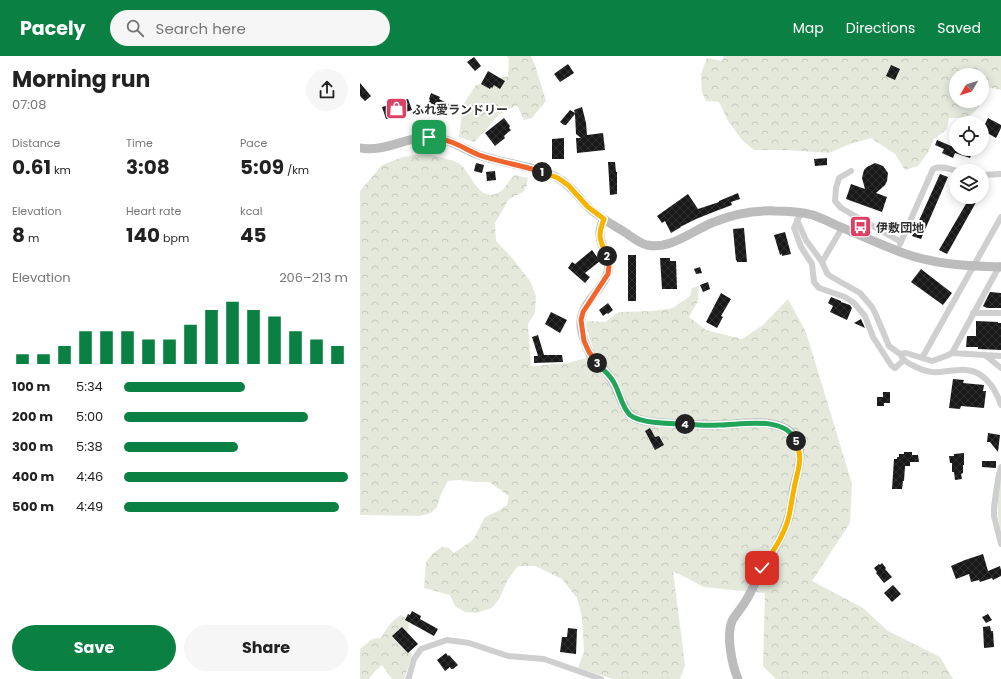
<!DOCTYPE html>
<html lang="en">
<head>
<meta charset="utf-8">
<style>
	body { margin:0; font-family:Poppins,"Noto Sans JP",sans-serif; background:#f6f6f6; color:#222; height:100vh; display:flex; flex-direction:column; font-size:15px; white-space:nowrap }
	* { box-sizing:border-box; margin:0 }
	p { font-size:13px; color:#767676 }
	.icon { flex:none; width:22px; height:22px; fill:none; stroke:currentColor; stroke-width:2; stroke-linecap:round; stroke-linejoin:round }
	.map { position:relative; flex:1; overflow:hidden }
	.drawer { display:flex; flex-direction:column; background:#fff; width:360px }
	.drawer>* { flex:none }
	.needle { width:26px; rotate:231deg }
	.tools { position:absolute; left:589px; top:12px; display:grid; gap:8px }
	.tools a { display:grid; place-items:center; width:40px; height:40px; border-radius:50%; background:#fff; box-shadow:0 2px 10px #0003; font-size:20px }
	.pin { position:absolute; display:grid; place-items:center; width:34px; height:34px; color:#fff; margin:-17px; border-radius:8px; box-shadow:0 2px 6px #0006 }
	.km { position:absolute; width:20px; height:20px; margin:-10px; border-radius:50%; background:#222; color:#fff; font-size:11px; line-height:20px; text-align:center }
	.round { display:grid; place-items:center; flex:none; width:42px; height:42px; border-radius:21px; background:#f6f6f6 }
	.headline { display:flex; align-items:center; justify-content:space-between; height:68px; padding:0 12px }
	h1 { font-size:22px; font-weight:700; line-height:30px }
	.stats { display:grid; grid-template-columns:repeat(3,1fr); gap:6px; height:68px; padding:4px 12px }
	.stats div { display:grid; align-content:center }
	.stats b { font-size:20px; font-weight:700 }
	.stats small { font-size:11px; font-weight:400 }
	.stats p { font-size:11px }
	.chart { height:112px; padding:8px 12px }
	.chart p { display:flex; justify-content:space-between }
	.chart svg { width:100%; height:72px; margin-top:4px; stroke:#0b8043; stroke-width:6 }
	.button { display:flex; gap:8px; margin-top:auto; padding:8px 12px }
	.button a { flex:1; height:46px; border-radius:24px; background:#0b8043; color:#fff; font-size:16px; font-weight:700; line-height:46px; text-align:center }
	.button a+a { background:#f6f6f6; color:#222 }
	ul { padding:0 12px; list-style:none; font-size:13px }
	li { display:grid; grid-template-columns:64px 48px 1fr; align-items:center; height:30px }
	li i { height:10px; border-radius:5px; background:#0b8043 }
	header { display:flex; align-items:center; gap:24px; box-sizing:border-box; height:56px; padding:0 20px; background:#0b8043; color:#fff }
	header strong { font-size:19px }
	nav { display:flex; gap:22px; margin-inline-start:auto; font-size:14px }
	.search { width:280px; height:36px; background:#f6f6f6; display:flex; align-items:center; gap:10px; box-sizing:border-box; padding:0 14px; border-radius:22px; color:#767676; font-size:15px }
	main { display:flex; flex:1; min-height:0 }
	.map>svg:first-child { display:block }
</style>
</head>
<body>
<header>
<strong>Pacely</strong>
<div class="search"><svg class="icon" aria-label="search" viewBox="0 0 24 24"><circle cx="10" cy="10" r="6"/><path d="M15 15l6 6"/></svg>Search here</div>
<nav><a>Map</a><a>Directions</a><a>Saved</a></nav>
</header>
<main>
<section class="drawer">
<div class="headline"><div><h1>Morning run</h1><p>07:08</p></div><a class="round"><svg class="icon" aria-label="share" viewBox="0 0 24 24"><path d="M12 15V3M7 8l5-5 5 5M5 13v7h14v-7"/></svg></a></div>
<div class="stats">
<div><p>Distance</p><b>0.61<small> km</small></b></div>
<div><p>Time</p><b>3:08</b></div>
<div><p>Pace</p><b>5:09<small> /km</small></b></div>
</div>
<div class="stats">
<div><p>Elevation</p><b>8<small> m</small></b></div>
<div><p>Heart rate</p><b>140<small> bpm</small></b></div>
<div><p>kcal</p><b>45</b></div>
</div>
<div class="chart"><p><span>Elevation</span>206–213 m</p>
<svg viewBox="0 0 160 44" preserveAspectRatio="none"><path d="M5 44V38M15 44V38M25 44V33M35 44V24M45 44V24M55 44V24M65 44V29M75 44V29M85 44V20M95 44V11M105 44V6M115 44V11M125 44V15M135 44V24M145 44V29M155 44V33"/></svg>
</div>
<ul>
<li><b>100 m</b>5:34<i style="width:54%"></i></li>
<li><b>200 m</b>5:00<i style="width:82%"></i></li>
<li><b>300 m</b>5:38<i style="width:51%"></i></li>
<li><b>400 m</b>4:46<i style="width:100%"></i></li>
<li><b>500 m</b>4:49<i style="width:96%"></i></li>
</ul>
<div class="button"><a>Save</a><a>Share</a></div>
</section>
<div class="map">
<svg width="641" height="623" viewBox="0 0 641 623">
	<defs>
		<pattern id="forest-crowns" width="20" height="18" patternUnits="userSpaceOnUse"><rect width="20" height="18" fill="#e4e9dc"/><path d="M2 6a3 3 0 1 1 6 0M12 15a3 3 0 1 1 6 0" fill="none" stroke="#c4c8bd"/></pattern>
		<pattern id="building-cross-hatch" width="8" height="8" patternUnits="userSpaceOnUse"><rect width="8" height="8" fill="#191919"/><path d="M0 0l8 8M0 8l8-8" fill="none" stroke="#323232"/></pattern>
	</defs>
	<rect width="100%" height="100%" fill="#fff"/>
	<path fill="url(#forest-crowns)" fill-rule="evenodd" d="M147 0H171L175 9 186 45 172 62 164 64 157 49 138 59 126 74 114 86 99 81 103 49 116 29 148 20 149 3Z
		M364 0H641V34L627 31V38L618 52 611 59 604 62H589L587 73 573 84 569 95 558 110 545 114 535 98 511 82 490 88 469 97 427 94H394L382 84 368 65 359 46 346 45 342 36 341 18 347 2 362 5ZM596 19H622V45H596Z
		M70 98C78 101 94 104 100 108 112 118 118 146 138 137 145 134 149 123 155 119L168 122 167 129 163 136 149 143 135 167 136 185 153 203 170 225 176 240 175 257 168 268 171 310 208 307 226 302 233 293 226 270 227 265 245 266 259 256 293 255 313 252 330 240 332 232 339 230 338 245 329 261 346 274 382 283 403 269 428 243 446 276 492 428 490 467 452 525 503 552 528 575 580 601 593 623H416L403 610 405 537 344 531 313 515 325 609 320 623H253L218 612 224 596 222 561 217 542 202 523 175 510H158L148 523 139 543 132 552 116 557 105 556 95 550 90 539 64 532 66 506 73 497 82 491 89 492 94 497 113 484 125 461 138 455 147 449 149 440 129 426H117L99 424 88 425 81 438 77 451 71 457 60 460 0 459V135L22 109 40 102 54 99Z
		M641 423V476L638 461 637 436Z
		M41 559 49 564 48 575 41 585 52 599 44 623H32L22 609 14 616 9 623H0V593L12 583 21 582C27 572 31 565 41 559Z"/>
	<path fill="url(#building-cross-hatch)" d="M114 1 121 10 115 15 107 6Z
		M208 8 214 17 200 26 194 18Z
		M531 9 540 13 535 24 526 20Z
		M128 15 145 25 140 33 134 29 132 32 131 31 130 33 121 28Z
		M0 27 11 40 5 45 0 40Z
		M71 37 80 41 79 43 91 49 87 56 72 49V48L69 46 70 44 69 43Z
		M48 43 52 54 26 63 22 51Z
		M222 51 226 67 227 79 243 77 245 94 217 97 216 82H221L216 78 215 58 206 69H204L200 66 210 54 215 57 214 54Z
		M144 62 150 70 149 72 151 74 144 80 145 82 135 90 125 77Z
		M628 62 641 69V72L636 82 622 74Z
		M204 82V103H192V83Z
		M577 84 596 92V93H608L613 95 610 102 595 97 593 102 582 97 584 93 575 89Z
		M467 102V109L455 110 454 103Z
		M248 106H255L256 116H257V138L250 139Z
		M116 107 124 109 122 117 114 115Z
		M515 107 523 110 528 117 527 125 525 129 516 137 527 141 522 156 486 143 491 128 505 133 502 122 504 114 507 111Z
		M135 115 136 124 127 125 126 116Z
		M580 118 588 121 561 183 552 180Z
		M378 137 380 143 371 146 372 149 356 155 336 163 320 171H321L311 177 305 165 302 167 297 160 328 138 338 153 359 146V145Z
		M610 141H619L587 198 579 194Z
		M384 172 387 206H377V204L376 205 373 173Z
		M425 176 431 198 422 200V198L420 199 414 179Z
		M232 194 240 205 225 217 230 221 225 227 208 212 212 206 215 208Z
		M268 199H276V245H268Z
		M300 202H310V205H316L317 233H302Z
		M340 211 342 217 336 218 334 213Z
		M561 213 592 237 583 249 551 226Z
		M348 226 350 233 343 236 340 229Z
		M630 236 641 237V252H627L623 250Z
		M361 237 371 243 361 260 363 261 357 272 346 266Z
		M471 241 481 245V246L490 249 492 252 487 264 470 256 473 250 468 247Z
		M248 247 253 254 248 258 247 257 243 260 239 254Z
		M191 256 207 264 200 277 185 268Z
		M501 263 505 272 494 267Z
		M616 265 638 266V267H641V294L618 293V291H606L607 280H616Z
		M178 279 184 299H202L203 306 174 307V300H178L172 281Z
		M593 323 604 324 603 327 624 329 623 335H626L624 352 601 350 600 353 589 352Z
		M523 336H530V347H524V350H517V341H523Z
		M290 372 295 381 299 380 304 389 295 394 285 375Z
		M628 377 640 379 638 396 630 386H627Z
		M544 396H552V399H558L559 406H550V410H545L544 425H543L542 433H532L534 403H537V401H539V398H544Z
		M604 397V409H603V417L601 418 602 423 595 424 594 416H592V407H590L589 400H594V398Z
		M622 405H636V412L622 411Z
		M623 498 628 515 640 510 641 514V520L633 524 632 522 620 526 619 524 611 526 609 518 596 523 591 510 605 504Z
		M522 507 526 512 525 513 532 521 524 527 516 517 517 516 514 512 519 508 520 509Z
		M533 529 541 538 532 546 524 537Z
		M52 555 61 560 60 563 78 573 74 580 45 564 48 558 50 559Z
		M628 558 632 564 626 567 622 561Z
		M630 570 631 575H633L634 591 624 592 623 571Z
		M42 571 58 588 48 597 32 580Z
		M208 572 217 573 216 598 200 596 202 581H207Z
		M86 597 88 600 89 599 98 609 93 613H91L90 611 85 615 77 604Z"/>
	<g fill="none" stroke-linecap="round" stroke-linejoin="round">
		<path stroke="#cfcfcf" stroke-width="6" d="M491 115 479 122 476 132 475 145 481 152 541 186
			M622 119 641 118
			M441 157 434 172 441 191 452 208 454 226 459 232 485 241 494 247 505 260 513 281 531 309 535 312 543 305
			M437 164 446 184 462 206 467 217 470 220 500 237 512 251 516 259 529 290 540 298
			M540 188 573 113C580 109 590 113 597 115
			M462 206 482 172
			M613 257H641
			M592 297 640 209
			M625 299 641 312
			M641 300 592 297 586 300 572 305 546 297 540 298C544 306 548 307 556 311 575 320 580 315 599 314 622 312 634 329 641 349
			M562 302 641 161
			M641 411 638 423 634 451V460L641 488
			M48 623 49 621 54 603 61 593 87 584 109 587 148 600 184 603 241 623"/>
		<path stroke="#bcbcbc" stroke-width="9" d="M0 92C25 96 44 82 68 81 86 81 100 91 116 98 122 100 127 102 133 103 154 109 176 111 196 121 210 128 218 141 229 152 240 162 253 169 266 177 272 181 279 187 287 189 311 194 333 174 354 166 374 158 394 154 415 155 427 155 441 156 453 159 461 162 470 166 478 170 503 180 527 192 552 200 582 209 610 210 641 211
			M244 163C242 167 240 171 240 176 238 190 252 199 248 216 244 232 222 247 221 264 220 276 227 295 234 304 238 309 243 313 248 318 258 330 261 352 272 360 281 366 294 366 304 367 321 368 338 369 356 369 378 369 419 359 434 380 445 395 438 415 434 430 432 441 432 452 428 463 425 472 421 481 417 489 413 497 407 504 403 511 396 523 392 536 385 546 381 553 375 559 372 565 366 580 372 609 378 623"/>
	</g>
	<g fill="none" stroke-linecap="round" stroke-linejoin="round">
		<defs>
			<path id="split-1" d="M69 81C76 82 84 83 91 86 100 89 109 95 119 99 139 106 161 109 182 116"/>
			<path id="split-2" d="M182 116 198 122 208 129 228 151 244 163C237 181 240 184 247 200"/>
			<path id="split-3" d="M237 307 229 296 224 285 221 264 223 256 248 218 249 210 247 200"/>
			<path id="split-4" d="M237 307C242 313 249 318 253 325 260 336 261 350 270 359 279 367 312 368 325 368"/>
			<path id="split-5" d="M325 368C336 369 348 370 359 369 381 369 425 359 436 385"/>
			<path id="split-6" d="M402 512C412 497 425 478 429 460 431 451 432 442 434 433 437 415 444 404 436 385"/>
		</defs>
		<use href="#split-1" stroke="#fff" stroke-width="8"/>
		<use href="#split-2" stroke="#fff" stroke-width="8"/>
		<use href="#split-3" stroke="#fff" stroke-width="8"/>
		<use href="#split-4" stroke="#fff" stroke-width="8"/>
		<use href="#split-5" stroke="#fff" stroke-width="8"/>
		<use href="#split-6" stroke="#fff" stroke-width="8"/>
		<use href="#split-1" stroke="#f0652b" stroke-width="5"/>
		<use href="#split-2" stroke="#f5b400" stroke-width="5"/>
		<use href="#split-3" stroke="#f0652b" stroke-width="5"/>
		<use href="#split-4" stroke="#22a559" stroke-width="5"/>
		<use href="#split-5" stroke="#22a559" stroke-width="5"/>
		<use href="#split-6" stroke="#f5b400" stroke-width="5"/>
	</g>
	<defs>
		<symbol id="shop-square" viewBox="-11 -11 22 22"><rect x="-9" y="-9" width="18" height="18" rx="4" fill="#dc4165" stroke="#fff"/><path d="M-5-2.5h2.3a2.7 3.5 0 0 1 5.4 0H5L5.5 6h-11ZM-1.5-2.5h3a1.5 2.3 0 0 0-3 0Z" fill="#fff"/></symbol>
		<symbol id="bus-square" viewBox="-11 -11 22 22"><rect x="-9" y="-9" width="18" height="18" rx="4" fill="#dc4165" stroke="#fff"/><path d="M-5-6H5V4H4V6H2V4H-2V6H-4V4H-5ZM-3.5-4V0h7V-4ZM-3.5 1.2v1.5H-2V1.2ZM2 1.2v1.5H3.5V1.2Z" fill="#fff"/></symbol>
	</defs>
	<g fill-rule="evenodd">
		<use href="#shop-square" x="24" y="40" width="25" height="25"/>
		<use href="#bus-square" x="488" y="158" width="25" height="25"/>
	</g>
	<g text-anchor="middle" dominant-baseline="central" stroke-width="4" stroke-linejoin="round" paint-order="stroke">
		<g font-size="12" font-weight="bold" fill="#323232" stroke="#fff" text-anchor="start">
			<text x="52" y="53">ふれ愛ランドリー</text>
			<text x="516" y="171">伊敷団地</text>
		</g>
	</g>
</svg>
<div class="tools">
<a><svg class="needle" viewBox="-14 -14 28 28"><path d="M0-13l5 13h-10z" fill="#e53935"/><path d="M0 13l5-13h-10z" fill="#767676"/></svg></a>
<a><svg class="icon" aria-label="locate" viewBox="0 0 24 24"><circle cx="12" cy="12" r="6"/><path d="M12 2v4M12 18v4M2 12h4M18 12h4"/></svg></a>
<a><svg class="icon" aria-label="layers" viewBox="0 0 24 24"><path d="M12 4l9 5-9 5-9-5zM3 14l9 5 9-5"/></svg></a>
</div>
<div class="pin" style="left:69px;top:81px;background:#1e9e55"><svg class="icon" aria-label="arrive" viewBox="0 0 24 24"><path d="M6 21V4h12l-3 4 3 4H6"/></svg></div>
<div class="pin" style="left:402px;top:512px;background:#d93025"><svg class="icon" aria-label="check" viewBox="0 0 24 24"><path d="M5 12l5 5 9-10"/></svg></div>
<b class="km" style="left:182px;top:116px">1</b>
<b class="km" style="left:247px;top:200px">2</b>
<b class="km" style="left:237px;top:307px">3</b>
<b class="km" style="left:325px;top:368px">4</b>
<b class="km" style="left:436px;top:385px">5</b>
</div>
</main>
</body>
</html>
